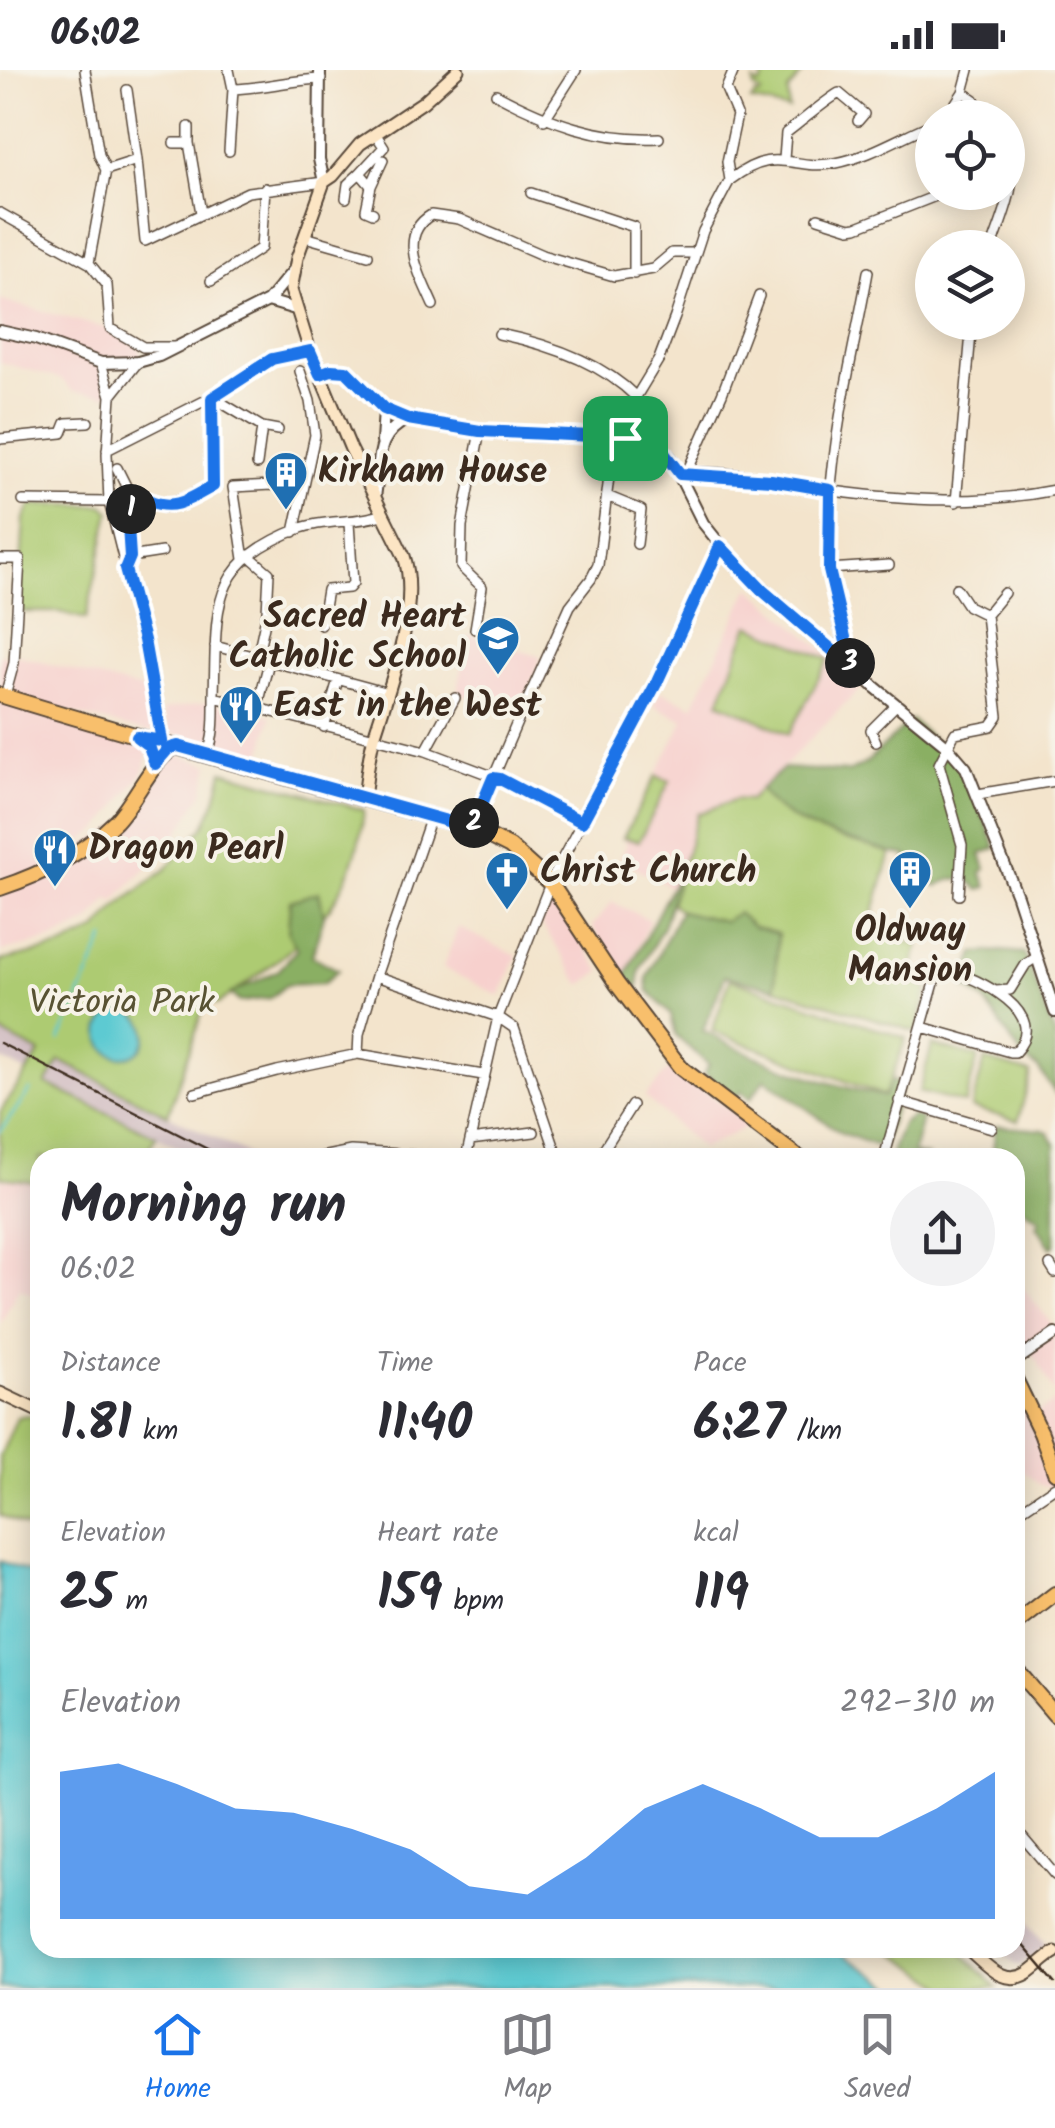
<!DOCTYPE html>
<html lang="en">
<head>
<meta charset="utf-8">
<style>
	body { margin:0; font-family:Kalam,sans-serif; background:#f2f2f3; color:#2b2b33; height:100vh; display:flex; flex-direction:column; font-size:38px; white-space:nowrap }
	* { box-sizing:border-box; margin:0 }
	p { font-size:32px; color:#7c7c81 }
	.icon { flex:none; width:55px; height:55px; fill:none; stroke:currentColor; stroke-width:2; stroke-linecap:round; stroke-linejoin:round }
	.map { position:relative; flex:1; overflow:hidden }
	.drawer { position:absolute; left:30px; top:1078px; width:995px; height:810px; display:flex; flex-direction:column; background:#fff; border-radius:30px; box-shadow:0 5px 25px #0003 }
	.drawer>* { flex:none }
	.fabs { position:absolute; left:915px; top:30px; display:grid; gap:20px }
	.fabs a { display:grid; place-items:center; width:110px; height:110px; border-radius:50%; background:#fff; box-shadow:0 5px 25px #0003; font-size:50px }
	.pin { position:absolute; display:grid; place-items:center; width:85px; height:85px; color:#fff; margin:-42px; border-radius:20px; box-shadow:0 5px 15px #0006 }
	.km { position:absolute; width:50px; height:50px; margin:-25px; border-radius:50%; background:#222; color:#fff; font-size:28px; line-height:50px; text-align:center }
	.round { display:grid; place-items:center; flex:none; width:105px; height:105px; border-radius:52px; background:#f2f2f3 }
	.overview { display:flex; align-items:center; justify-content:space-between; height:170px; padding:0 30px }
	h1 { font-size:55px; font-weight:700; line-height:75px }
	.stats { display:grid; grid-template-columns:repeat(3,1fr); gap:15px; height:170px; padding:10px 30px }
	.stats div { display:grid; align-content:center }
	.stats b { font-size:50px; font-weight:700 }
	.stats small { font-size:28px; font-weight:400 }
	.stats p { font-size:28px }
	.chart { height:280px; padding:20px 30px }
	.chart p { display:flex; justify-content:space-between }
	.chart svg { width:100%; height:180px; margin-top:10px; fill:#1a73e8; opacity:.7 }
	.status { display:flex; justify-content:space-between; align-items:center; height:70px; padding:0 50px; background:#fff; direction:ltr }
	.status svg { height:28px; fill:currentColor }
	.dock { display:flex; justify-content:space-around; align-items:center; height:140px; border-top:2px solid #e1e1e2; background:#fff; font-size:28px; color:#7c7c81 }
	.dock a { display:grid; justify-items:center; gap:5px }
	.dock .on { color:#1a73e8 }
	.map>svg:first-child { display:block }
</style>
</head>
<body>
<div class="status"><b>06:02</b><svg viewBox="0 0 49 12"><path d="M0 12V9h3v3zM5 12V6h3v6zM10 12V3h3v9zM15 12V0h3v12zM26 1h20v11H26zM47 4h2v5h-2z"/></svg></div>
<div class="map">
<svg width="1055" height="1918" viewBox="0 0 1055 1918">
	<rect width="100%" height="100%" fill="#f7f3e8"/>
	<filter id="ink" filterUnits="userSpaceOnUse"><feTurbulence type="fractalNoise" baseFrequency=".01" numOctaves="2"/><feDisplacementMap in="SourceGraphic" scale="20" xChannelSelector="R" yChannelSelector="G"/><feConvolveMatrix kernelMatrix="1 2 1 2 8 2 1 2 1" color-interpolation-filters="sRGB"/></filter>
	<filter id="wash" filterUnits="userSpaceOnUse"><feTurbulence type="fractalNoise" baseFrequency=".0048" numOctaves="4" result="noise"/><feDisplacementMap in="SourceGraphic" scale="40" xChannelSelector="R" yChannelSelector="G"/><feGaussianBlur stdDeviation="2.25" result="paint"/><feColorMatrix in="noise" values="0 0 0 0 0 0 0 0 0 0 0 0 0 0 0 0 0 1.4 0 .05"/><feComposite in="paint" operator="in"/></filter>
	<g filter="url(#wash)">
		<rect width="100%" height="100%" fill="#f3e4cc"/>
		<path fill="#f7d0cd" d="M0 230 109 259 141 278 138 292 102 293 111 326 73 321 61 309 0 292Z
			M750 517 864 615 750 730 736 729 698 744 683 795 670 817 620 789 627 774 623 770 684 650 653 635 660 621 693 636Z
			M469 565 541 587 523 635 457 624Z
			M10 583 150 622 153 660 150 663 0 625V584L8 587Z
			M0 630 141 675 149 681 144 701 98 761 33 803 0 811Z
			M208 632 271 646 260 694 199 676 169 662 162 640Z
			M170 683 210 694 203 722 176 767 113 832 110 828 89 852 54 869 0 882V818L114 759 134 742Z
			M555 832 601 901 581 915 541 853 550 833Z
			M612 832 650 850 624 907 592 856Z
			M458 857 517 886 500 926 443 898Z
			M671 996 750 1055 702 1079 645 1027Z
			M0 1109 40 1113V1228L19 1218 0 1255Z
			M1015 1208 1055 1258V1324L1031 1281 1015 1291Z
			M1015 1309 1033 1345 1055 1332 1053 1418 1040 1415 1025 1402 1015 1408Z"/>
		<path fill="#d2bec3" d="M0 962 41 982 28 1003 0 989Z
			M60 991 253 1087H198L46 1014Z
			M1015 1837 1046 1875 1020 1896 1014 1894 998 1878H1015Z"/>
		<path fill="#adcb72" stroke="#747a48" stroke-width="2.5" d="M770 0H805L788 21 789 40 751 31 756 24 759 26 762 23 754 18V12L760 15 764 9 759 5 761 1 767 4Z
			M31 435H103L110 442 86 549 60 542H18L24 448Z
			M749 555 829 589 789 664 719 632Z
			M223 701 364 740C354 843 295 878 218 934L205 933 168 1045 60 991 46 1014 156 1066 144 1087 40 1088V1113L0 1107V1042L40 983 0 962V891L62 877 97 860 118 836 165 800 204 756 216 730Z
			M656 706 670 711 639 771 623 768Z
			M760 719C788 761 846 768 891 783L870 855 881 866 919 874 911 903 914 912 928 919 916 962 775 918 777 864 680 841 671 833 698 744 736 729 750 730Z
			M730 909 906 968 885 1026 712 961Z
			M932 975 978 987 965 1034 919 1022Z
			M985 990 1031 1003 1018 1051 971 1038Z
			M27 1345 40 1349V1463L0 1445V1387L17 1347Z
			M887 1878H957L997 1918H947Z"/>
		<path fill="#8aaf64" stroke="#626c41" stroke-width="2.5" d="M911 650 965 699 996 778 981 784 986 799 981 802 987 817 979 820C967 805 954 806 937 816 926 807 910 806 904 799L907 785 891 783C846 768 788 761 760 719L784 698 848 702 866 693Z
			M683 795 663 857 640 900 638 918 625 907Z
			M319 822 324 846 312 886 338 900 324 913 286 915 270 928 240 932 230 924 279 900 297 879 288 863 290 831Z
			M680 841 724 851 738 843 753 857 778 864 775 918 725 906 703 961C763 992 818 1013 884 1026L891 1010 902 1014 883 1078 841 1063 765 1009 750 1029 741 1021 735 1029 704 1003 709 995 676 966 671 945 648 920 647 908Z
			M1002 881 1024 883 1055 966V1023L1038 998 1023 988 985 931 965 917 974 883Z
			M913 1046 922 1049 913 1083 929 1087H897L891 1083 902 1054Z
			M996 1056 1043 1060 1048 1062 1055 1074V1175L1051 1178 1037 1156 1040 1150 1015 1132V1088L992 1087Z"/>
		<path fill="#5dcad2" stroke="#4c7a78" stroke-width="2.5" d="M100 964a23 23 0 1 1 46 0a23 23 0 1 1-46 0Z
			M0 1491 40 1507V1878H833L895 1918H0Z"/>
		<g fill="none" stroke-linecap="round" stroke-linejoin="round">
			<path stroke="#5dcad2" stroke-width="2.5" d="M60 970 105 868
				M0 1062 30 1020"/>
		</g>
	</g>
	<g filter="url(#ink)">
		<g fill="none" stroke-linecap="round" stroke-linejoin="round">
			<defs>
				<path id="minor" d="M85 0 99 85 106 100 89 193
					M229 0 233 19
					M127 20 137 90
					M963 22 974 29 984 48
					M496 24C548 52 600 71 659 68
					M946 48 963 22 969 0
					M544 50 576 0
					M189 57V73
					M174 73H189L201 143
					M229 81 233 19C264 18 290 10 321 9
					M784 89 786 63C801 52 825 31 839 23L864 44 858 51
					M106 100 137 90 145 171 248 122 324 112
					M730 110C778 73 791 102 836 93 869 87 902 66 932 54
					M371 116 383 90
					M531 123 634 157V204
					M346 128 348 114 360 103
					M0 143 89 193 107 215 110 258 143 277H175
					M373 143 366 140 371 116 360 103 384 77 375 63
					M818 148 850 158 857 157 946 122
					M305 167 368 185
					M992 178C1002 146 1020 113 1008 80
					M211 211 261 178 265 118
					M433 235C421 207 396 166 431 145L459 149 542 185 614 206 653 199 672 183H694
					M499 264C548 274 601 292 636 327
					M101 293 111 326 107 384 109 432 144 570 160 650 162 671 156 691
					M111 326 138 292
					M212 327 262 357 278 360
					M625 368 636 327 659 289 675 247 703 161 730 110 727 92 737 45 726 19 734 0
					M0 369 62 363 66 353 88 352
					M107 380 212 327 272 289 310 281
					M257 394 262 357
					M117 398 129 422 148 430 127 441 130 487 126 497
					M687 402 722 324 759 226
					M680 404C724 397 788 414 833 421 908 431 980 435 1055 420
					M607 426 641 440 637 474
					M148 430 164 437 213 416 212 327
					M23 431 109 432
					M956 432 972 252
					M294 462 315 365 310 331 300 301
					M248 485 269 503 267 542 257 588
					M130 487 162 482
					M0 489H20L14 593 5 626
					M244 489 233 417 272 415 303 417
					M829 499 889 495
					M956 518 968 536 986 545 998 646 991 656 955 663 939 694 962 775 959 825
					M986 545 1004 523
					M321 555 327 520 349 518 353 513 349 453
					M475 559 482 517 461 497 462 456 480 361
					M215 576 388 623
					M852 597C802 470 845 330 868 202
					M214 627 426 681 500 709 581 751
					M257 639 269 592
					M523 640 570 536 591 509 598 495 614 367
					M324 657 338 610
					M876 672 871 660 896 635
					M426 681 455 628
					M207 686C215 666 214 646 214 625 217 538 207 494 301 458 326 449 357 454 384 444
					M978 724 1055 711
					M472 758 521 643
					M376 906 498 947 514 958 558 1088
					M996 921 1010 920 1026 894 1037 887
					M922 957 1010 982H1015C1052 943 979 909 947 899
					M358 984 359 964 376 906 431 747
					M195 1023 277 1001 358 984 483 1005
					M899 1031 992 1058
					M470 1070 534 1062
					M316 1088 351 1081 464 1088
					M466 1088 498 947 553 806 657 612 720 476
					M598 1088 632 1035
					M884 1088 936 906
					M1050 1195 1055 1203
					M1015 1444 1055 1417
					M1015 1758 1055 1805"/>
				<path id="tertiary" d="M320 0 319 89 324 112
					M268 231 295 239
					M0 261 36 269 101 293 138 292 159 286 268 231 293 201
					M320 304 331 300 346 301 384 339 382 372
					M384 339C462 371 554 364 637 369L660 378 670 387 703 453 738 497 876 618 947 676 966 698 1017 826 1055 942
					M375 427C381 392 373 366 408 349
					M1015 1291 1055 1264"/>
				<path id="secondary" d="M364 728C367 708 368 687 374 667 389 618 421 536 404 486L350 377 310 281 291 220 297 188 324 112 333 106 360 74 423 32 458 0
					M0 1323 40 1342
					M967 1878C986 1894 1003 1918 1028 1903 1038 1896 1045 1888 1055 1882"/>
				<path id="primary" d="M0 625C156 673 314 715 472 758L510 777 551 814 617 914 681 998 799 1088
					M0 818C43 804 82 784 115 752 135 732 156 682 178 676
					M1015 1309 1041 1363 1055 1402
					M1015 1555 1055 1524
					M1015 1598 1055 1645"/>
			</defs>
			<use href="#minor" stroke="#574638" stroke-width="12"/>
			<use href="#tertiary" stroke="#574638" stroke-width="14"/>
			<use href="#secondary" stroke="#574638" stroke-width="15"/>
			<use href="#primary" stroke="#574638" stroke-width="18"/>
			<use href="#minor" stroke="#fff" stroke-width="9"/>
			<use href="#tertiary" stroke="#fff" stroke-width="10"/>
			<use href="#secondary" stroke="#fce5c4" stroke-width="11"/>
			<use href="#primary" stroke="#f8bf6c" stroke-width="14"/>
			<path stroke="#3b2a1e" stroke-width="2.5" d="M0 973 225 1088
				M1015 1866 1055 1913"/>
		</g>
	</g>
	<g fill="none" stroke-linecap="round" stroke-linejoin="round" filter="url(#ink)">
		<defs>
			<path id="route" d="M310 281 320 304 331 300 346 301 384 339 408 349 480 361 637 368 660 378 680 404 771 410 830 420 829 500 852 597 762 520 720 476 657 612 582 752 500 709 493 708 472 758 178 676 168 679 155 694 149 676 137 667 162 671 144 570 125 499 130 487 127 441 148 430C173 442 190 429 213 416L212 328 272 289Z"/>
		</defs>
		<use href="#route" stroke="#fff" stroke-width="20"/>
		<use href="#route" stroke="#1a73e8" stroke-width="12"/>
	</g>
	<defs>
		<symbol id="building-pin" viewBox="-11 -11 22 30"><path d="M0 17L-7.5 6A9.5 9.5 0 1 1 7.5 6Z" fill="#1f6fb2" stroke="#f7f3e8"/><path d="M-4-6H4V6H1V3H-1V6H-4ZM-2.5-4.3h1.7v1.8h-1.7ZM.8-4.3h1.7v1.8H.8ZM-2.5-1h1.7V.8h-1.7ZM.8-1h1.7V.8H.8Z" fill="#fff"/></symbol>
		<symbol id="school-pin" viewBox="-11 -11 22 30"><path d="M0 17L-7.5 6A9.5 9.5 0 1 1 7.5 6Z" fill="#1f6fb2" stroke="#f7f3e8"/><path d="M0-5L7-2L0 1L-7-2ZM-4 1L0 2.5L4 1V4Q0 6-4 4Z" fill="#fff"/></symbol>
		<symbol id="restaurant-pin" viewBox="-11 -11 22 30"><path d="M0 17L-7.5 6A9.5 9.5 0 1 1 7.5 6Z" fill="#1f6fb2" stroke="#f7f3e8"/><path d="M-5-6h1v4h1v-4h1v4h1v-4h1v5L-1.5 .5V6h-2V.5L-5-1ZM5-6V6H3V1.5H1.5Q1.5-4 5-6Z" fill="#fff"/></symbol>
		<symbol id="church-pin" viewBox="-11 -11 22 30"><path d="M0 17L-7.5 6A9.5 9.5 0 1 1 7.5 6Z" fill="#1f6fb2" stroke="#f7f3e8"/><path d="M-1.2-6h2.4v3.5h3.3v2.4h-3.3V6h-2.4V-.1h-3.3v-2.4h3.3Z" fill="#fff"/></symbol>
	</defs>
	<g fill-rule="evenodd">
		<use href="#building-pin" x="261" y="378" width="50" height="68"/>
		<use href="#school-pin" x="473" y="543" width="50" height="68"/>
		<use href="#restaurant-pin" x="216" y="612" width="50" height="68"/>
		<use href="#restaurant-pin" x="30" y="755" width="50" height="68"/>
		<use href="#building-pin" x="885" y="777" width="50" height="68"/>
		<use href="#church-pin" x="482" y="778" width="50" height="68"/>
	</g>
	<g text-anchor="middle" dominant-baseline="central" stroke-width="8" stroke-linejoin="round" paint-order="stroke">
		<g font-size="35" font-weight="bold" fill="#3b2a1e" stroke="#f7f3e8" text-anchor="start">
			<text x="318" y="403">Kirkham House</text>
			<text x="466" y="548" text-anchor="end">Sacred Heart<tspan x="466" dy="40">Catholic School</tspan></text>
			<text x="274" y="637">East in the West</text>
			<text x="88" y="780">Dragon Pearl</text>
			<text x="540" y="803">Christ Church</text>
			<text x="910" y="862" text-anchor="middle">Oldway<tspan x="910" dy="40">Mansion</tspan></text>
		</g>
		<g font-size="35" fill="#585233" stroke="#f7f3e8">
			<text x="122" y="934">Victoria Park</text>
		</g>
	</g>
</svg>
<div class="fabs">
<a><svg class="icon" aria-label="locate" viewBox="0 0 24 24"><circle cx="12" cy="12" r="6"/><path d="M12 2v4M12 18v4M2 12h4M18 12h4"/></svg></a>
<a><svg class="icon" aria-label="layers" viewBox="0 0 24 24"><path d="M12 4l9 5-9 5-9-5zM3 14l9 5 9-5"/></svg></a>
</div>
<div class="pin" style="left:625px;top:368px;background:#1e9e55"><svg class="icon" aria-label="arrive" viewBox="0 0 24 24"><path d="M6 21V4h12l-3 4 3 4H6"/></svg></div>
<b class="km" style="left:131px;top:439px">1</b>
<b class="km" style="left:474px;top:753px">2</b>
<b class="km" style="left:850px;top:593px">3</b>
<section class="drawer">
<div class="overview"><div><h1>Morning run</h1><p>06:02</p></div><a class="round"><svg class="icon" aria-label="share" viewBox="0 0 24 24"><path d="M12 15V3M7 8l5-5 5 5M5 13v7h14v-7"/></svg></a></div>
<div class="stats">
<div><p>Distance</p><b>1.81<small> km</small></b></div>
<div><p>Time</p><b>11:40</b></div>
<div><p>Pace</p><b>6:27<small> /km</small></b></div>
</div>
<div class="stats">
<div><p>Elevation</p><b>25<small> m</small></b></div>
<div><p>Heart rate</p><b>159<small> bpm</small></b></div>
<div><p>kcal</p><b>119</b></div>
</div>
<div class="chart"><p><span>Elevation</span>292–310 m</p>
<svg viewBox="0 0 160 44" preserveAspectRatio="none"><path d="M0 44V8L10 6L20 11L30 17L40 18L50 22L60 27L70 36L80 38L90 29L100 17L110 11L120 17L130 24L140 24L150 17L160 8V44z"/></svg>
</div>
</section>
</div>
<nav class="dock">
<a class="on"><svg class="icon" aria-label="home" viewBox="0 0 24 24"><path d="M3 11l9-7 9 7M6 9v11h12V9"/></svg>Home</a>
<a><svg class="icon" aria-label="map" viewBox="0 0 24 24"><path d="M3 6l6-2 6 2 6-2v14l-6 2-6-2-6 2zM9 4v14M15 6v14"/></svg>Map</a>
<a><svg class="icon" aria-label="saved" viewBox="0 0 24 24"><path d="M7 4h10v16l-5-4-5 4z"/></svg>Saved</a>
</nav>
</body>
</html>
